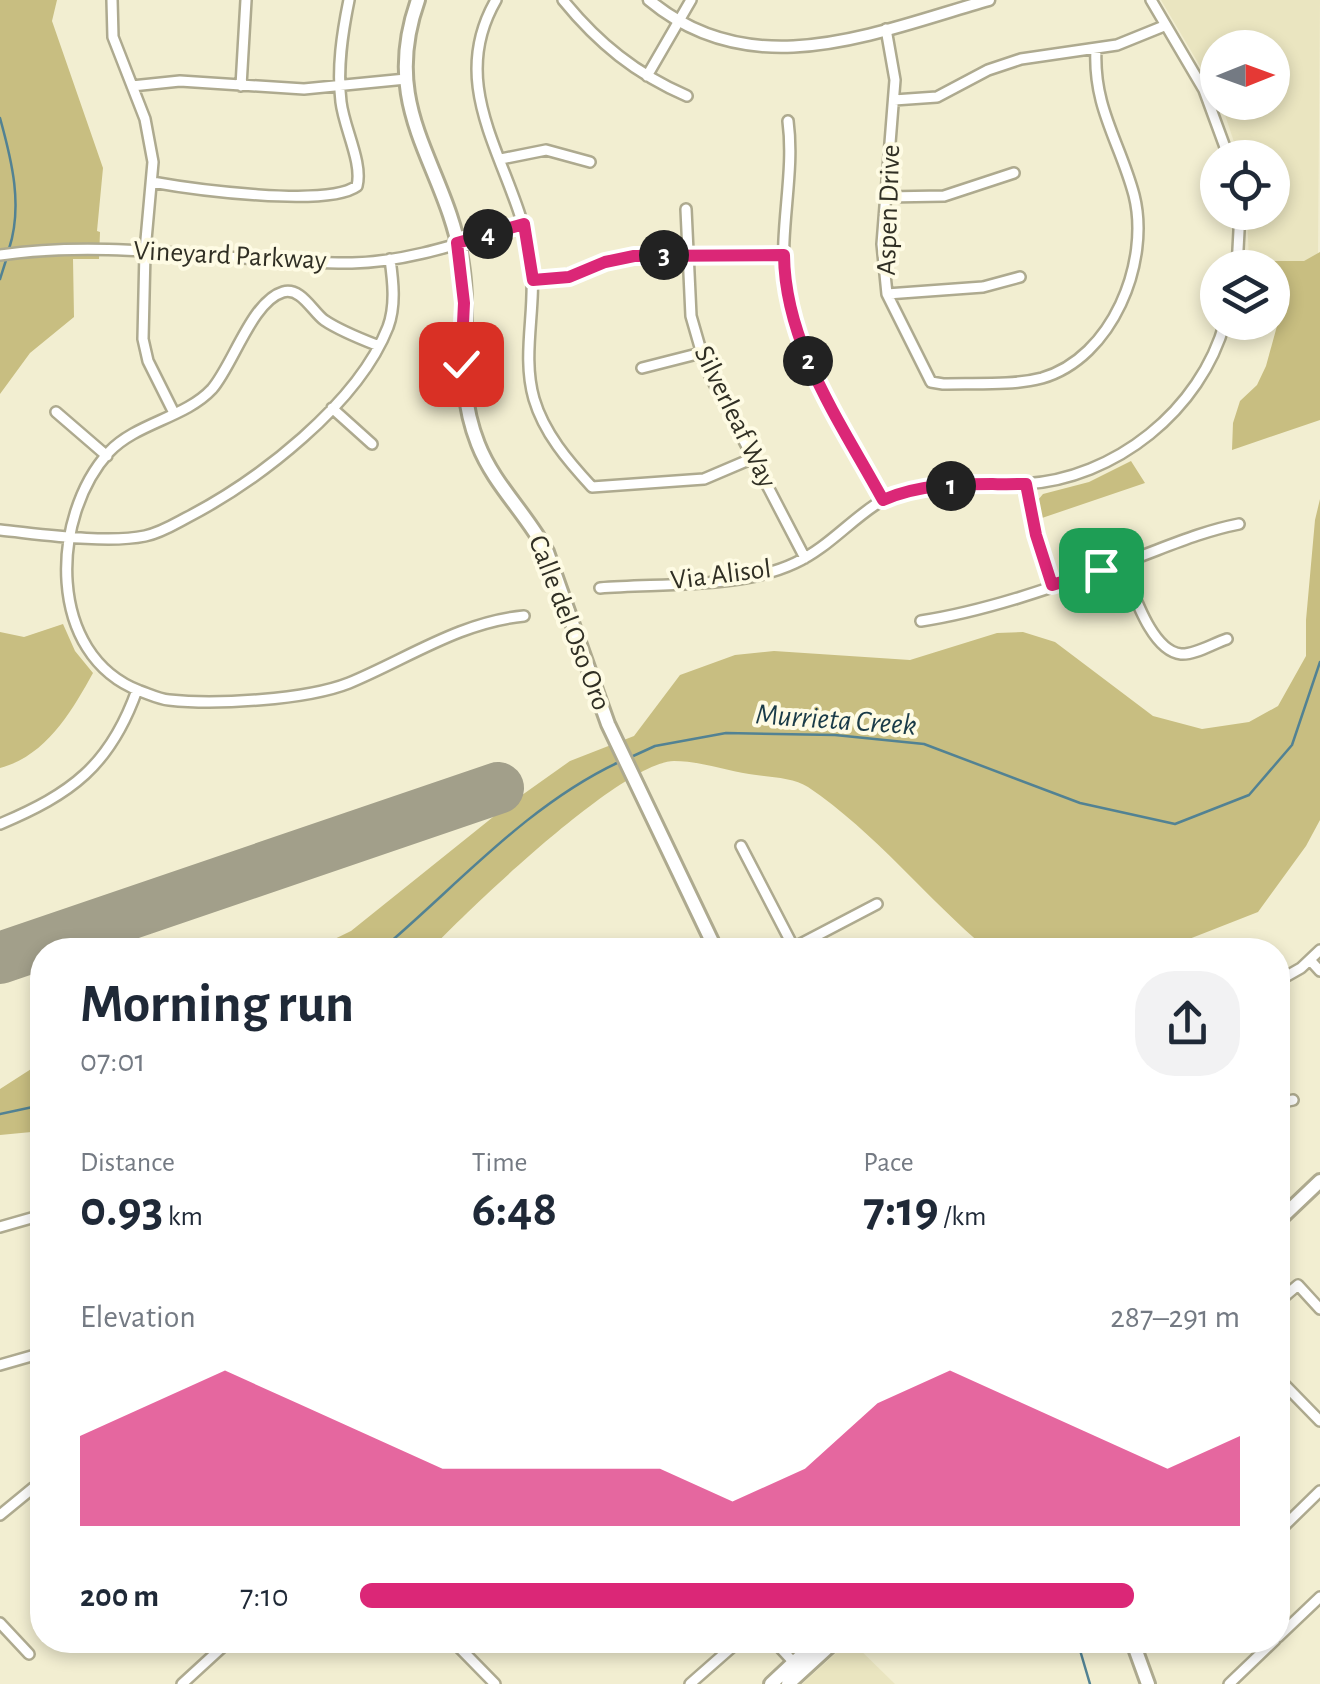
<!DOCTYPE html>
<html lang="en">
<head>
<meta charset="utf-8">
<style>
	body { margin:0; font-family:"Alegreya Sans",sans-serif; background:#f2f2f3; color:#1f2937; height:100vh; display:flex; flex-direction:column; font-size:38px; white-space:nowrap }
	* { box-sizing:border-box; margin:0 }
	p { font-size:32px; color:#747a83 }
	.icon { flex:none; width:55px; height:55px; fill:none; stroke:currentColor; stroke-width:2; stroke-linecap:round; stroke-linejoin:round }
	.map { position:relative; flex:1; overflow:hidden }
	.sheet { position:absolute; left:30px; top:938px; width:1260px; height:715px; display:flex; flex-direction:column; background:#fff; border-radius:40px; box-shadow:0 5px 15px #0003 }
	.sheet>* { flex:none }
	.needle { width:65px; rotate:89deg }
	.buttons { position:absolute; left:1200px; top:30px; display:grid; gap:20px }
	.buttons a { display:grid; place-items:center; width:90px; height:90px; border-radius:50%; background:#fff; box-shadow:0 5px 15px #0003; font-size:50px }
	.pin { position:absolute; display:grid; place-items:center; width:85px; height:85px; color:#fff; margin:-42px; border-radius:20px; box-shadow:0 5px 15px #0006 }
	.km { position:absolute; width:50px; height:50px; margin:-25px; border-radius:50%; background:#222; color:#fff; font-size:28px; line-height:50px; text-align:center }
	.round { display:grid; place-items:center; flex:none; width:105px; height:105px; border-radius:40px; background:#f2f2f3 }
	.head { display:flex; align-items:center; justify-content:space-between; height:170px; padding:0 50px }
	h1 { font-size:55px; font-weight:600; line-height:75px }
	.metrics { display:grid; grid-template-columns:repeat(3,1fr); gap:15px; height:170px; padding:10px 50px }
	.metrics div { display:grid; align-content:center }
	.metrics b { font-size:50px; font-weight:600 }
	.metrics small { font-size:28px; font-weight:400 }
	.metrics p { font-size:28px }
	.chart { height:280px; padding:20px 50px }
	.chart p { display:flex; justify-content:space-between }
	.chart svg { width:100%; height:180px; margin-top:10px; fill:#db2777; opacity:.7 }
	ul { padding:0 50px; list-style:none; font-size:32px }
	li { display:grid; grid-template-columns:160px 120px 1fr; align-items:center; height:75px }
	li i { height:25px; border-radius:12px; background:#db2777 }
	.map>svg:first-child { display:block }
</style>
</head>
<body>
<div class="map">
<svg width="1320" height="1684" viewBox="0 0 1320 1684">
	<rect width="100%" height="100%" fill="#f2eed1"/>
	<path fill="#eae5c0" d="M1161 0H1320L1318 254 1304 261H1249L1247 213 1272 212V158L1239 157 1221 103 1272 102V48H1218L1217 95Z
		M850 1640 895 1684H802L836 1653Z"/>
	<path fill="#c8be81" d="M0 0H57L52 21 103 168 97 231 100 232 99 259H73L74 317 30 353 0 394Z
		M1320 252V420L1232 450 1233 423 1240 401 1257 385 1266 366 1283 304 1273 301 1272 268 1248 267 1249 261H1304Z
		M1131 461 1145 483 1042 518 1038 500 1043 494 1089 482Z
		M1320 499V820L1306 846 1258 912 1161 950H988C926 898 876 833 808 787 793 777 767 777 749 774 725 770 698 761 674 761 622 762 469 909 430 950H312L351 931 508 805 570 761 634 736 680 675 735 655 774 651 910 660 997 633 1023 632 1055 642 1153 716 1202 729 1249 722 1278 706 1306 656V620L1315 520Z
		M63 624 75 651 93 673C72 711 46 756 0 768V632L24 637Z
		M42 1062V1131L0 1135V1089Z"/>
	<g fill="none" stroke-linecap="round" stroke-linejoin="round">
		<path stroke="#528293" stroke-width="2.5" d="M0 118C12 161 23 206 9 249
			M0 279 7 257
			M631 757 655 746 726 733 835 735 924 744 1080 803 1175 824 1249 795 1292 745 1320 662
			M381 950C458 885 527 805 619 762
			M451 950 465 945 508 950
			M0 1114 42 1105
			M1077 1640 1090 1684"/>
		<path stroke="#a29f8a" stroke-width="52" d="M0 958 498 788"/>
		<defs>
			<path id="minor" d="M112 0 113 37 145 119 153 162 145 251 143 339 148 361 174 413
				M496 0C442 93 519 169 531 262 537 307 521 354 534 399 544 433 568 461 592 487L704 479 751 459
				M563 0C598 43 636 74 687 96
				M1151 0 1204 90 1229 158
				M886 29 895 80 882 244 887 294 931 382 943 384C975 383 1011 386 1042 378 1112 358 1151 262 1134 195 1120 142 1093 108 1096 49
				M647 76 691 0
				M132 86 180 81 304 89 406 79
				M241 86 246 0
				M894 100 937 97 988 70 1021 59 1117 45 1164 26
				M788 121C795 174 779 228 785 282 795 361 846 432 883 500
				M501 159 546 150 590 162
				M152 182C191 189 327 208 357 186 363 163 344 128 341 102 337 68 342 34 349 0
				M886 197 944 196 1014 173
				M686 209 691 316 706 368 805 558
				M0 255C117 238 235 264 352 263 410 262 469 240 524 224
				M1237 268 1240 212
				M533 280C574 279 597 259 634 256L784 255
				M887 294 983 287 1020 277
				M379 346C361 339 340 331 324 320 312 311 301 287 283 292 252 301 233 365 212 389 185 418 136 423 109 452 50 517 46 655 140 691 149 694 159 699 169 700 215 705 306 700 349 683 407 659 460 622 524 616
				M642 368 701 353
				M332 408 372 444
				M56 412 107 456
				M1026 484 1035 535 1052 585
				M0 530C40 534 106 544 145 536 160 533 173 525 186 518 258 481 358 404 388 327 396 305 393 281 390 259
				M1121 563C1132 587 1150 651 1181 654 1195 655 1214 643 1227 639
				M600 588C660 583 740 589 795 563 837 544 864 501 909 489 945 479 987 487 1024 484 1115 479 1201 410 1225 322
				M921 621C993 610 1067 582 1136 558 1171 545 1203 531 1239 524
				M0 824C71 794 110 766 137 690
				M741 846 795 950
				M791 949 877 904
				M1310 960 1320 971
				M1278 981 1301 968 1320 950
				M1278 1103 1293 1100
				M0 1227 42 1215
				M1278 1302 1298 1285 1320 1309
				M0 1365 42 1353
				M1278 1378 1320 1421
				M1278 1400 1289 1390
				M0 1515 33 1488 42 1484
				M1278 1532 1320 1491
				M0 1623 29 1654
				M1278 1637 1320 1597
				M452 1640 495 1684
				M773 1640 797 1666
				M182 1684 230 1640
				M690 1684 740 1640
				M1229 1684 1275 1640"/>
			<path id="tertiary" d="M649 0C753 87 876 32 989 0"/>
			<path id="secondary" d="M418 0C378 112 447 164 462 264 472 329 452 378 478 444 494 485 527 514 547 552L608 724 716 950
				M1278 1221 1320 1181
				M1132 1640 1148 1684
				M771 1684 818 1640
				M788 1684 836 1640"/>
		</defs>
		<use href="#minor" stroke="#aeaa8f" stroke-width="14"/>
		<use href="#tertiary" stroke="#aeaa8f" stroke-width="15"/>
		<use href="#secondary" stroke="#aeaa8f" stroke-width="18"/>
		<use href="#minor" stroke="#fff" stroke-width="9"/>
		<use href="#tertiary" stroke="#fff" stroke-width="10"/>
		<use href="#secondary" stroke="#fff" stroke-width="12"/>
	</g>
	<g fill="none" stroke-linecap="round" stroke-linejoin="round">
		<defs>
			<path id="route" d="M461 364 464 303 457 243 524 224 533 280 569 277 605 262 634 256 784 255C785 345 841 423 883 500 928 480 977 485 1026 484L1036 535 1052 585 1101 570"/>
		</defs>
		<use href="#route" stroke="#fff" stroke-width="20"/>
		<use href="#route" stroke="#db2777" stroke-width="12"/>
	</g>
	<g text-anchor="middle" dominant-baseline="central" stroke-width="8" stroke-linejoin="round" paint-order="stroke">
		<g font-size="28" fill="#302f24" stroke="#fefbe4">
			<text transform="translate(889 210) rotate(-88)">Aspen Drive</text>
			<text transform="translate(230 256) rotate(3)">Vineyard Parkway</text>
			<text transform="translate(735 417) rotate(64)">Silverleaf Way</text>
			<text transform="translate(721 575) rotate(-7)">Via Alisol</text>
			<text transform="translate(569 623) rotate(69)">Calle del Oso Oro</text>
		</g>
		<g font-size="30" font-style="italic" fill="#1a3b48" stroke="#fefbe4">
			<text transform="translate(836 720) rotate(4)">Murrieta Creek</text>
		</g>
	</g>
</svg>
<div class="buttons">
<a><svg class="needle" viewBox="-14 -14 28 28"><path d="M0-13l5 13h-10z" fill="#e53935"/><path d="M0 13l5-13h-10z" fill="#747a83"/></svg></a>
<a><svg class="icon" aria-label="locate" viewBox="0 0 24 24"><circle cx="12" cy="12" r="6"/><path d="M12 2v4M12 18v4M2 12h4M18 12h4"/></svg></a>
<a><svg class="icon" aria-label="layers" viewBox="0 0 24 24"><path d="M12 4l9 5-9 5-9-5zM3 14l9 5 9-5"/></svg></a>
</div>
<div class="pin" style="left:1101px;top:570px;background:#1e9e55"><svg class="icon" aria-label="arrive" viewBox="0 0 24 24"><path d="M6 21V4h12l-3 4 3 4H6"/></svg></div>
<div class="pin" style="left:461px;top:364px;background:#d93025"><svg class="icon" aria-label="check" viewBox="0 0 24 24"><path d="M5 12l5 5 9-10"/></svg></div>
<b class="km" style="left:951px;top:486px">1</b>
<b class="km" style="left:808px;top:361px">2</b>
<b class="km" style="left:664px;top:255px">3</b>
<b class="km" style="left:488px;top:234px">4</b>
<section class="sheet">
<div class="head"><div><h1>Morning run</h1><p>07:01</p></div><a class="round"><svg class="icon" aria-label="share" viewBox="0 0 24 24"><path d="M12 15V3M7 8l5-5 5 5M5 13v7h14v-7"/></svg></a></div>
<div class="metrics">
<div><p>Distance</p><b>0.93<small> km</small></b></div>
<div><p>Time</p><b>6:48</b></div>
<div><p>Pace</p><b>7:19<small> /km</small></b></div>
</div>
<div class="chart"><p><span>Elevation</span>287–291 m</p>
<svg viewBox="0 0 160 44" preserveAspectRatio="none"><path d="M0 44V22L10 14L20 6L30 14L40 22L50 30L60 30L70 30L80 30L90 38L100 30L110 14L120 6L130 14L140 22L150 30L160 22V44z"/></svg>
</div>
<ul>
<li><b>200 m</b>7:10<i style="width:88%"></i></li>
</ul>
</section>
</div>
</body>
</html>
